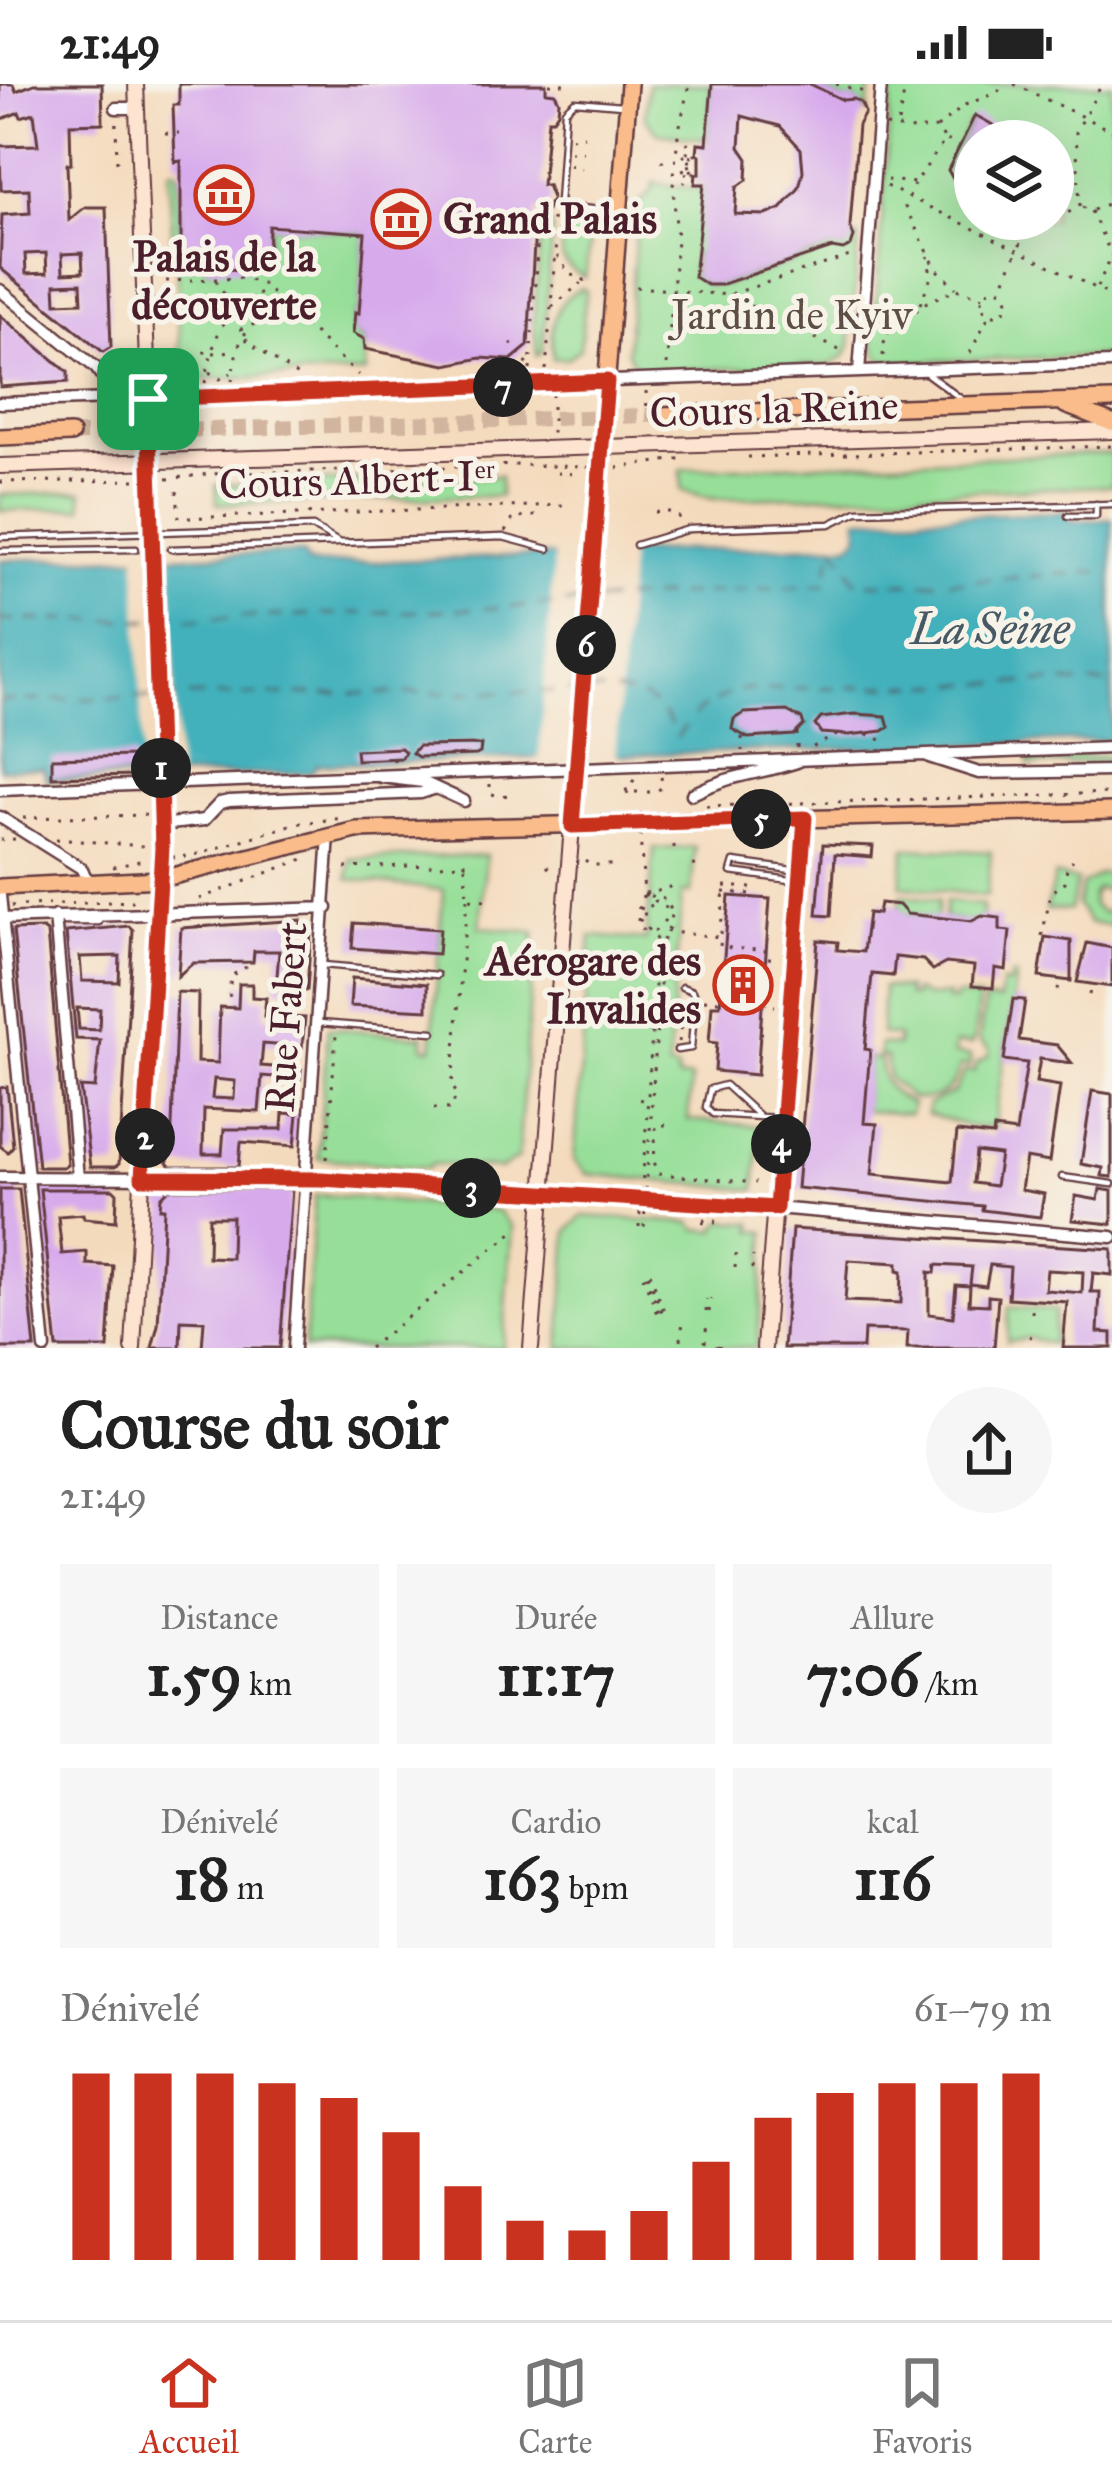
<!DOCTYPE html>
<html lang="fr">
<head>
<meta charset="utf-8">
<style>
	body { margin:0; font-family:"IM FELL Great Primer",serif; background:#f6f6f6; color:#222; height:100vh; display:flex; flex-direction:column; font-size:45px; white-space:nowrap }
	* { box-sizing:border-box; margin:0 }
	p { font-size:39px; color:#767676 }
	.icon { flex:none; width:66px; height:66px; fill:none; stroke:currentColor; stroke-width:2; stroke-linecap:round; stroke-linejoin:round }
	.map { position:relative; height:1264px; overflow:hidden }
	.panel { display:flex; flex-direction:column; background:#fff; flex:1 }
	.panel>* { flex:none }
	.fabs { position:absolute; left:954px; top:36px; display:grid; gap:24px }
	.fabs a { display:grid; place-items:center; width:120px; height:120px; border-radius:50%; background:#fff; box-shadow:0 12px 48px #0002; font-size:60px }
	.pin { position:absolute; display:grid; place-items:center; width:102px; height:102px; color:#fff; margin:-51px; border-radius:24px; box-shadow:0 6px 18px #0006 }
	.km { position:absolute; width:60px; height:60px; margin:-30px; border-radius:50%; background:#222; color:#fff; font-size:33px; line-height:60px; text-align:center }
	.round { display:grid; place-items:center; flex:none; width:126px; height:126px; border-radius:63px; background:#f6f6f6 }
	.headline { display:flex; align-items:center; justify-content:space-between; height:204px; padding:0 60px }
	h1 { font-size:66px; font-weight:800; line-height:90px }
	.metrics { display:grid; grid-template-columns:repeat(3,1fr); gap:18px; height:204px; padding:12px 60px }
	.metrics div { display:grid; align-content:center; border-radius:0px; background:#f6f6f6; text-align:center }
	.metrics b { font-size:60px; font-weight:800 }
	.metrics small { font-size:33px; font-weight:400 }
	.metrics p { font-size:33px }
	.chart { height:336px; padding:24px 60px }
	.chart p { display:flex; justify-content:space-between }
	.chart svg { width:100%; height:216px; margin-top:12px; stroke:#c8321e; stroke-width:6 }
	.status { display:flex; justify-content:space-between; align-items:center; height:84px; padding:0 60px; background:#fff; direction:ltr }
	.status svg { height:33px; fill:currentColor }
	.menu { display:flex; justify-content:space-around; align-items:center; height:168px; border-top:3px solid #e0e0e0; background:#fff; font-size:33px; color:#767676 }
	.menu a { display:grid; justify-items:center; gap:6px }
	.menu .current { color:#c8321e }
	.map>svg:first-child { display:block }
</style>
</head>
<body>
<div class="status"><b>21:49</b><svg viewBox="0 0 49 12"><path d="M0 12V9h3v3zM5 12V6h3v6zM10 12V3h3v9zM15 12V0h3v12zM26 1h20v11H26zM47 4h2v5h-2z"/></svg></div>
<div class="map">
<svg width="1112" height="1264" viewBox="0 0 1112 1264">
	<rect width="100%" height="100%" fill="#f7f3e8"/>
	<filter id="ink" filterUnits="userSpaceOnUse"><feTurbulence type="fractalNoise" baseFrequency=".00833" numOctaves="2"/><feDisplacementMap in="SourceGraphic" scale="24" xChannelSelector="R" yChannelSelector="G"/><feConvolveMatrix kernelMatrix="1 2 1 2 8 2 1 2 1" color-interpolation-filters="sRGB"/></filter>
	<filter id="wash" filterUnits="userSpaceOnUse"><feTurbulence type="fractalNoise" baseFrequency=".004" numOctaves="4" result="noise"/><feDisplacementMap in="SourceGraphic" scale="48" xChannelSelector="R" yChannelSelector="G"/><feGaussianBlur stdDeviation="2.7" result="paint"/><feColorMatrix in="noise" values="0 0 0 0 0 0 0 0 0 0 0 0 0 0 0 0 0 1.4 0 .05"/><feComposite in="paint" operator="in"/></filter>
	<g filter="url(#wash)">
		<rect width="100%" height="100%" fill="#f4dabc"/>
		<path fill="#97df99" stroke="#707f62" stroke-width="3" fill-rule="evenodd" d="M648 0H712L708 55 658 49 645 33Z
			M810 0H870L868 28 857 16H844Z
			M892 0H1112V272L889 278 879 273 873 259ZM970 39 1013 57H1053V135H975V105L954 95 948 86Z
			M173 85 178 87 181 180H205L208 186 267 178 271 142 365 149 359 229H355L353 248 364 258 366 289 181 296 177 181 173 179 169 87Z
			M654 99 704 105 699 168 694 171 692 190 707 201H724L833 164 844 166 854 153H859L850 261 845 272 830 281 645 287 636 283 627 268 638 120 651 108Z
			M542 135 549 137 552 146 543 267 537 271 534 235Z
			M570 137 592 142 585 194C553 178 558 161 570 137Z
			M582 204 586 207 580 265 568 274 553 275C550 246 552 216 582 204Z
			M1112 369V402L713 415 682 406 681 386 685 385Z
			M500 392V412L217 420 216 401Z
			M82 408V424L0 427V411Z
			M1107 672 1112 678 1029 681V674Z
			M695 763 691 809H682L668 984 677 986V994L691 995 688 1036 760 1042 755 1106 587 1090 574 1076 591 852 646 856 654 765Z
			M905 764 991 768 987 812 901 802Z
			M486 771 480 843 535 848 518 1074 501 1085 431 1080 429 1084 318 1074 328 944 424 952V963L432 964 443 806 348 795 350 775Z
			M1100 790 1112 791V807L1097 805 1092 812V821L1102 829 1112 825 1110 842 1089 839 1077 821 1082 801Z
			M1055 791 1077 797 1070 826H1046Z
			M901 811 939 816 937 834 906 830 900 823Z
			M946 817 983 821 982 833 974 838 944 834Z
			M1011 892H1016L994 1042C970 1048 951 1034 927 1031L928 1021 954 1008 965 987 974 988 977 979 989 972V965L979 957 985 916 999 917 1002 899 1010 900Z
			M883 903 907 905V912L913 913 914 907 928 913 948 911 947 917H954L955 912 979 914 974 955 971 961 955 960 954 970 970 972V982H960C954 1006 937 1019 911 1014L889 994 886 973 879 972 880 960 897 962 898 952 881 950Z
			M869 974 880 975C881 998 891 1011 912 1020L910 1030 864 1027Z
			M327 1111 497 1127 512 1143 503 1264H304L315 1112Z
			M583 1132 692 1139 696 1145 715 1147 723 1137 753 1139V1147L766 1148 757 1264H560L568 1147Z
			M1009 1223 1055 1227 1053 1260 1030 1254 1007 1257Z"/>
		<path fill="#42b1bb" stroke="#466873" stroke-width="3" d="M1068 428 1069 437 1112 435V656L336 680 317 681 311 689 47 696 43 684 0 685V476L303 469 308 479 317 480 850 460 859 451 858 434Z"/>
		<path fill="#f4dabc" d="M635 461 630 468 615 670 621 672V676L533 679V675L539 674 554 471 548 470 549 464Z
			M171 467 178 699H143L136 468Z"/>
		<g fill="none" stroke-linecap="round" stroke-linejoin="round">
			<path stroke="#475965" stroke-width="3" stroke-dasharray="15 12" stroke-linecap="butt" d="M835 462 857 499C943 502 1026 491 1112 487
				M597 517 825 500 834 461
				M0 536H150
				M160 536 481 525 582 518
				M588 607C634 609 655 606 677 653L698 627 736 606 1049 598 1112 600
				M162 612 579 607
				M0 617 153 613"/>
		</g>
		<g id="blocks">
			<path fill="#d7aaec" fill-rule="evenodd" d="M0 0H13L16 7 34 0H102L103 39 70 40 71 80H67L69 136 85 123H106L111 263 103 268 0 184 2 131 30 129 29 105 1 106 0 62 38 61 34 29 21 33 19 28 0 36ZM46 169 47 189 26 190 25 170ZM82 169 83 188 63 189 62 170ZM81 199 82 218 56 219 55 200Z
				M179 0H546V8L555 9 559 17 558 28 553 35H548L542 101H547L552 114 546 127H536L528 262 511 276 481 274 446 281 365 265 364 255 353 249 355 228 359 229 365 149 269 142 268 178 252 179 250 185 207 186 205 180H189L181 165V77L175 78 173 21H179Z
				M712 0H810L843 16 854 15 861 19 865 29 858 41 850 142 854 153 851 162 843 166 832 164 720 201H707L694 193 704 100H695L696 90H700V71L697 69 698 59 707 60ZM742 32 780 42 801 65 803 87 799 104 781 125 766 131 735 130 737 103 747 96 748 75 740 63Z
				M975 31 1022 57H975V105L952 93 948 86Z
				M0 231 68 288V298L0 303Z
				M787 627 802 635 804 641 794 651 748 654 732 645 734 635 744 629Z
				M854 630 886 632 889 643 883 647 849 651 821 649 815 641 821 634Z
				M481 661 480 669 476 671 418 673 412 669 418 662Z
				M401 664 405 668 402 674 357 676 356 666Z
				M134 672V691L52 693V674Z
				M823 760 873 762 872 773 835 770 831 832 817 831Z
				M729 812 770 815 757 991 715 987 717 959 709 958 712 921H720Z
				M880 819 899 821 907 830 972 837 982 832 1000 834V846L1010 847 1006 886 995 884 993 904 972 902 974 882 946 879 933 886 923 876 895 873 893 892 872 890 865 965 870 966 864 1039 877 1040 872 1090 952 1098 957 1048 993 1052 994 1045 1016 1048 1027 979 1004 976 1013 915 1025 916 1019 956 1057 961 1072 979 1040 975 1036 998 1060 1002 1049 1078 1026 1074 1021 1106 1044 1110 1040 1133 982 1126 983 1122 797 1104 818 856 838 858 837 866 863 868 868 829 878 830ZM976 1068 1000 1071 995 1102 973 1099Z
				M301 836V846L311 847 307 906 276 904 279 867H254L253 878 193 879 178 892 181 844Z
				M354 839 440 845 438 870 352 864Z
				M129 842 133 846 119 1080 115 1083H90L80 1003 95 1004 100 956 76 955 66 848ZM120 872 119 898 82 897 80 873ZM77 924 100 925 99 946 79 945Z
				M43 845 47 848 67 1080 63 1083H38L13 846Z
				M1045 853 1071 857V897L1039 893Z
				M1087 859 1112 864V903L1077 898Z
				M352 894 427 900V926L350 922Z
				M239 900H252V913L266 914 264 932 305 934 302 963 263 960 261 982 301 985 300 995 262 992 259 1028 204 1025 203 1070H222L224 1045H282L283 1029 298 1030 295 1062 241 1058 239 1083H171L167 1079 171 1069 177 908 198 909 197 978 218 979 220 923 238 924ZM214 995 235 997 234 1015 212 1014Z
				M7 1003 13 1062 8 1068 0 1062V1004Z
				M1092 1007 1112 1010V1093L1102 1092 1103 1084 1081 1080Z
				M0 1105H19L35 1264H0Z
				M40 1105H113L117 1109 116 1137 84 1134 83 1130 58 1132 62 1170 87 1168V1180L113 1182 108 1264H57Z
				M169 1105H292L280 1264H202L204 1237 181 1236 180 1264H152L158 1241 164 1124H160L161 1113ZM209 1133H232L231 1174 208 1173Z
				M1100 1105 1112 1107V1140L1072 1136 1076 1112 1098 1116Z
				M792 1145 1112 1165V1191L1093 1189 1091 1208H1100L1098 1248 1112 1249V1264H1063L1067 1218 1008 1214 1010 1183 990 1181 986 1202 970 1200 972 1183 936 1181 935 1189 929 1188V1230L953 1233 956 1201 970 1202 969 1220 988 1221V1212L998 1213 994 1264H907L908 1247 864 1246 863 1264H783ZM848 1176 898 1179V1186L902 1187 901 1219 845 1217ZM1047 1186 1083 1188 1082 1209 1045 1206Z"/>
		</g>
	</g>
	<g filter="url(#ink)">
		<use href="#blocks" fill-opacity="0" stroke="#643b41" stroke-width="3"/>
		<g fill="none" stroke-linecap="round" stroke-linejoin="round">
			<path stroke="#d2b59f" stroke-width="15" stroke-dasharray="15 8" stroke-linecap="butt" d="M71 350 660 331"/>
			<defs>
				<path id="lane" d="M613 127 569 123 559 119 565 26 575 17 622 21
					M926 289 960 314
					M1068 432H1096V420
					M0 453 313 443 338 458
					M636 461 689 445 830 440 857 427 1112 420
					M171 465 503 453 548 465
					M0 467 136 465
					M734 778 731 788 798 797
					M734 778 799 787
					M64 838H99
					M323 881 437 891
					M319 939 433 948
					M677 966 691 964 695 915 692 907 682 903
					M759 1032 725 1001 710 1005 706 1023 713 1030 778 1034
					M1062 1093 1112 1100"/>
				<path id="street" d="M116 24H137
					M0 206 96 284 107 300 108 316
					M859 288 881 0
					M0 319 1112 279
					M929 673 979 689 1112 687
					M436 704 464 717
					M0 706 1112 664
					M692 710C733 689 757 691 797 678
					M0 733 81 784 89 799
					M162 741 204 736 220 719 229 717 421 709 436 704 423 698 381 693
					M0 811 45 1264
					M55 832 78 1094
					M0 835 327 824
					M0 1093 321 1095 787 1125 1112 1153
					M294 1264 329 751"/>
				<path id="secondary" d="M136 0 154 456
					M0 382 1112 347
					M133 1264 162 727
					M531 1264 572 742
					M764 1264 804 734"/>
				<path id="primary" d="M1065 321 1112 339
					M660 331 1112 316
					M0 353 71 350
					M596 438 629 0
					M0 803 161 795 356 746 1112 727"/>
			</defs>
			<use href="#lane" stroke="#643b41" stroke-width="9"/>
			<use href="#street" stroke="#643b41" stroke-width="15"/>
			<use href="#secondary" stroke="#643b41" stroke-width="18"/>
			<use href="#primary" stroke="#643b41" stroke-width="20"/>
			<path stroke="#643b41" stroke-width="3" stroke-dasharray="3 9" stroke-linecap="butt" d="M549 0H564
				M836 0 865 8
				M1014 0 1112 47
				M116 39 117 81
				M898 39 906 0
				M886 42 913 46 937 44 945 56 915 99 887 96
				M937 44 965 21 998 8 1002 0
				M165 49H179
				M571 54 584 52
				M947 56 957 61
				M687 58 688 60
				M686 67 689 69
				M570 68H583
				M694 69 696 72
				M683 71 686 73
				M690 72 694 74
				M661 77 673 78
				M688 77H693
				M569 81 582 85
				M688 82 693 81
				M682 86 686 85
				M690 87 694 85
				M685 90 688 89
				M693 90 696 87
				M684 99 685 98
				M914 100 905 123 936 184 956 204
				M886 102 1112 212
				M1080 122 1076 48 1102 0
				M1082 123 1091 127 1112 118
				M1091 127 1112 172
				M557 172 570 190 591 199
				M166 197 243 194 262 200 358 291
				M216 197 230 220
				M636 203 728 211 853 171
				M1097 203 1111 173
				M982 218a13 13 0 1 1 26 0a13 13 0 1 1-26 0Z
				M1000 206 1021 159 1035 146 1077 124
				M729 211 843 268
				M920 220 931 193 928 172
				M552 223 581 199
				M235 233 248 258 299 293
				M511 259 528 281
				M213 269 233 267
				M970 269 989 231
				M883 272 885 251 927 218 957 205 983 213
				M667 281 677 155 673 102 678 51 689 0
				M170 282 210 266
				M530 286 539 131 551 134 558 145 566 142 567 134 594 136
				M546 286 557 144
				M209 288 220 295 231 289
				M232 297C236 255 247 229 293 229
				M205 299C213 259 221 219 266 208
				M646 307 647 328
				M175 323 176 362
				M165 325 166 363
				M126 328 127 357 135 363
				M552 349V311
				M748 373 1112 362
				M617 384 684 374
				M557 389 579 390
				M167 395 209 390 520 381 589 383
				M0 398 140 396
				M177 407 179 434 564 421
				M655 428H673L685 439
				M505 448 514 433 534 432V426
				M797 649V665
				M867 650 888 659
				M742 653V667
				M394 674V678
				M490 700V710L514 712
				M635 708H656L662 703 661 691
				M629 709 623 710V706H628L635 694
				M706 722 1112 709
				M23 734 147 731
				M640 750 644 809 652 824
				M56 755 144 762
				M0 756 16 755
				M674 761V764
				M172 773 191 772 294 740 343 734
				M585 777 590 781H611L616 787
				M693 781 701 782
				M465 782 467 815 486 816
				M547 782 552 788
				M113 783 144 776
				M345 784 465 780 464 769
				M751 804 724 802 720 863 770 867 766 921
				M723 808 751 810
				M645 809 668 805 671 800
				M643 811 640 836 660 860 662 870 646 1105
				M650 812 665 815 673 829
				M199 815 306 774
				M59 820 133 817
				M11 822 49 820
				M639 822 638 838 642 845 720 853
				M643 830H648
				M663 836 672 844
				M1042 852 1051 809 1065 798 1067 783 1073 776
				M1058 906 1060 896
				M1090 911 1092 901
				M704 916 720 917
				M727 918 746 920
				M762 921 775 922
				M234 924 229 910 231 892 246 883 248 878
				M760 949 772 950
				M679 958 683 914
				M640 1017 643 1009
				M434 1024 451 1025 457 1009 452 1003 467 815
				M666 1041H656L654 1078 659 1090 756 1099
				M327 1075 336 951
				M642 1107 657 869 670 841 671 828 644 809
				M703 1135 716 1136
				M702 1138 716 1139
				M639 1143 640 1128
				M644 1143 645 1126
				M735 1184 736 1170
				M752 1185 753 1172
				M650 1189 664 1227
				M645 1191 659 1229
				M648 1191 662 1228
				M643 1192 657 1230
				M706 1228 707 1215
				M709 1228 711 1215
				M1032 1229V1225
				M1030 1254 1031 1250
				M681 1256 683 1235
				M705 1259 707 1237
				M369 1264 512 1149
				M717 1264V1260
				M719 1264 720 1260"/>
			<use href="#lane" stroke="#fff" stroke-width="4.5"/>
			<use href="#street" stroke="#fff" stroke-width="10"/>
			<use href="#secondary" stroke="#fde4d0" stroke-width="14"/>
			<use href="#primary" stroke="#f9bc8a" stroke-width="15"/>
			<defs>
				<path id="secondary-bridge" d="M154 456 162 727"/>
				<path id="primary-bridge" d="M574 713 596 438"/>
			</defs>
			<use href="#secondary-bridge" stroke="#643b41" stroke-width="18" stroke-linecap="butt"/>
			<use href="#primary-bridge" stroke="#643b41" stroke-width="20" stroke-linecap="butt"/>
			<path stroke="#643b41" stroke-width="3" stroke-dasharray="3 9" stroke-linecap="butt" d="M230 220 235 233
				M813 663 839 650"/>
			<use href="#secondary-bridge" stroke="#fde4d0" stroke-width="14"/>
			<use href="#primary-bridge" stroke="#f9bc8a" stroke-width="15"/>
		</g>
	</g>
	<g fill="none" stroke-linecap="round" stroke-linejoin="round" filter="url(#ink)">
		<defs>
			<path id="route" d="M607 297 572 742 805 734 776 1124 321 1095 142 1094 162 764 148 315Z"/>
		</defs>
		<use href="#route" stroke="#fff" stroke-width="24"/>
		<use href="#route" stroke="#c8321e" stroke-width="15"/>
	</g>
	<defs>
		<symbol id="museum-ring" viewBox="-11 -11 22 22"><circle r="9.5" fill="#f7f3e8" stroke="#c8321e" stroke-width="1.5"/><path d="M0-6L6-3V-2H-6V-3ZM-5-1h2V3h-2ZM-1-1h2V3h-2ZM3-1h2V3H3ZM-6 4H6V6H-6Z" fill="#c8321e"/></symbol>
		<symbol id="building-ring" viewBox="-11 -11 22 22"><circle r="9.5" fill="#f7f3e8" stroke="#c8321e" stroke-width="1.5"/><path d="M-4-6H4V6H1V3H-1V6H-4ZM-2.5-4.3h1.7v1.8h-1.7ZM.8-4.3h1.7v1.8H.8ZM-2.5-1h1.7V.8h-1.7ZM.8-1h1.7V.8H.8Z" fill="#c8321e"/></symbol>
	</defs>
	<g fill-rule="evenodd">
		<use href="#museum-ring" x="191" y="78" width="66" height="66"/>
		<use href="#museum-ring" x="368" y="102" width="66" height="66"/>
		<use href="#building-ring" x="710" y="868" width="66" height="66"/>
	</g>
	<g text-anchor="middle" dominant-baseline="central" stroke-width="10" stroke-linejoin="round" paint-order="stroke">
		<g font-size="42" font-weight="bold" fill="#4a1f2b" stroke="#f7f3e8" text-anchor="start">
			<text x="443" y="135">Grand Palais</text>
			<text x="224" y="173" text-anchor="middle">Palais de la<tspan x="224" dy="48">découverte</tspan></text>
			<text x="701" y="877" text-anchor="end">Aérogare des<tspan x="701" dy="48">Invalides</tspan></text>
		</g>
		<g font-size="42" fill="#5d4f46" stroke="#f7f3e8">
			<text x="792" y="231">Jardin de Kyiv</text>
		</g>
		<g font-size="42" fill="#4a1f2b" stroke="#f7f3e8">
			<text transform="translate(774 325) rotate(-2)">Cours la Reine</text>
			<text transform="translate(357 396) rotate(-2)">Cours Albert-Iᵉʳ</text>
			<text transform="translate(286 933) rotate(-86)">Rue Fabert</text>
		</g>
		<g font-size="45" font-style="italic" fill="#475965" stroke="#f7f3e8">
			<text x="990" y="544">La Seine</text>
		</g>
	</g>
</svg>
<div class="fabs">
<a><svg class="icon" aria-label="layers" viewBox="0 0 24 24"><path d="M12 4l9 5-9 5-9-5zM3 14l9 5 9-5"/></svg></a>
</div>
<div class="pin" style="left:148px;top:315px;background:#1e9e55"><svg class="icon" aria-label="arrive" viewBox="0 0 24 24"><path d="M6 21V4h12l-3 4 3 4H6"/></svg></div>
<b class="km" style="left:161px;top:684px">1</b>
<b class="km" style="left:145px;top:1054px">2</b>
<b class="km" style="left:471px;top:1104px">3</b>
<b class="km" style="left:781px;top:1060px">4</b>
<b class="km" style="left:761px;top:735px">5</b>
<b class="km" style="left:586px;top:561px">6</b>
<b class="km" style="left:503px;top:303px">7</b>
</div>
<section class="panel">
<div class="headline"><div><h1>Course du soir</h1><p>21:49</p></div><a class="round"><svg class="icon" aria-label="share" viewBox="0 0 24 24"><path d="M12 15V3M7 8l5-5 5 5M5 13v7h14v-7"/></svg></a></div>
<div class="metrics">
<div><p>Distance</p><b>1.59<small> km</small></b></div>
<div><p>Durée</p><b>11:17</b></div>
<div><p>Allure</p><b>7:06<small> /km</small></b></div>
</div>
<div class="metrics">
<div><p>Dénivelé</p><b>18<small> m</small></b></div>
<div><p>Cardio</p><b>163<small> bpm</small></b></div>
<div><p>kcal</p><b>116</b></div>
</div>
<div class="chart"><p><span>Dénivelé</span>61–79 m</p>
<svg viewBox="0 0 160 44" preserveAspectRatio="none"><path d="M5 44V6M15 44V6M25 44V6M35 44V8M45 44V11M55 44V18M65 44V29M75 44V36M85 44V38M95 44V34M105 44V24M115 44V15M125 44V10M135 44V8M145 44V8M155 44V6"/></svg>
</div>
</section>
<nav class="menu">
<a class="current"><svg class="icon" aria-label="home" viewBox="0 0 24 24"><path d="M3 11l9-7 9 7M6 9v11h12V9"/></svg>Accueil</a>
<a><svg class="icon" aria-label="map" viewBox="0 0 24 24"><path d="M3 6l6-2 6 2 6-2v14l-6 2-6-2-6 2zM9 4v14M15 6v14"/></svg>Carte</a>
<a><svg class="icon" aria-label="saved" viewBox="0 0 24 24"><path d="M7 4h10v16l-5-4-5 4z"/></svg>Favoris</a>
</nav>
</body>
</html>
